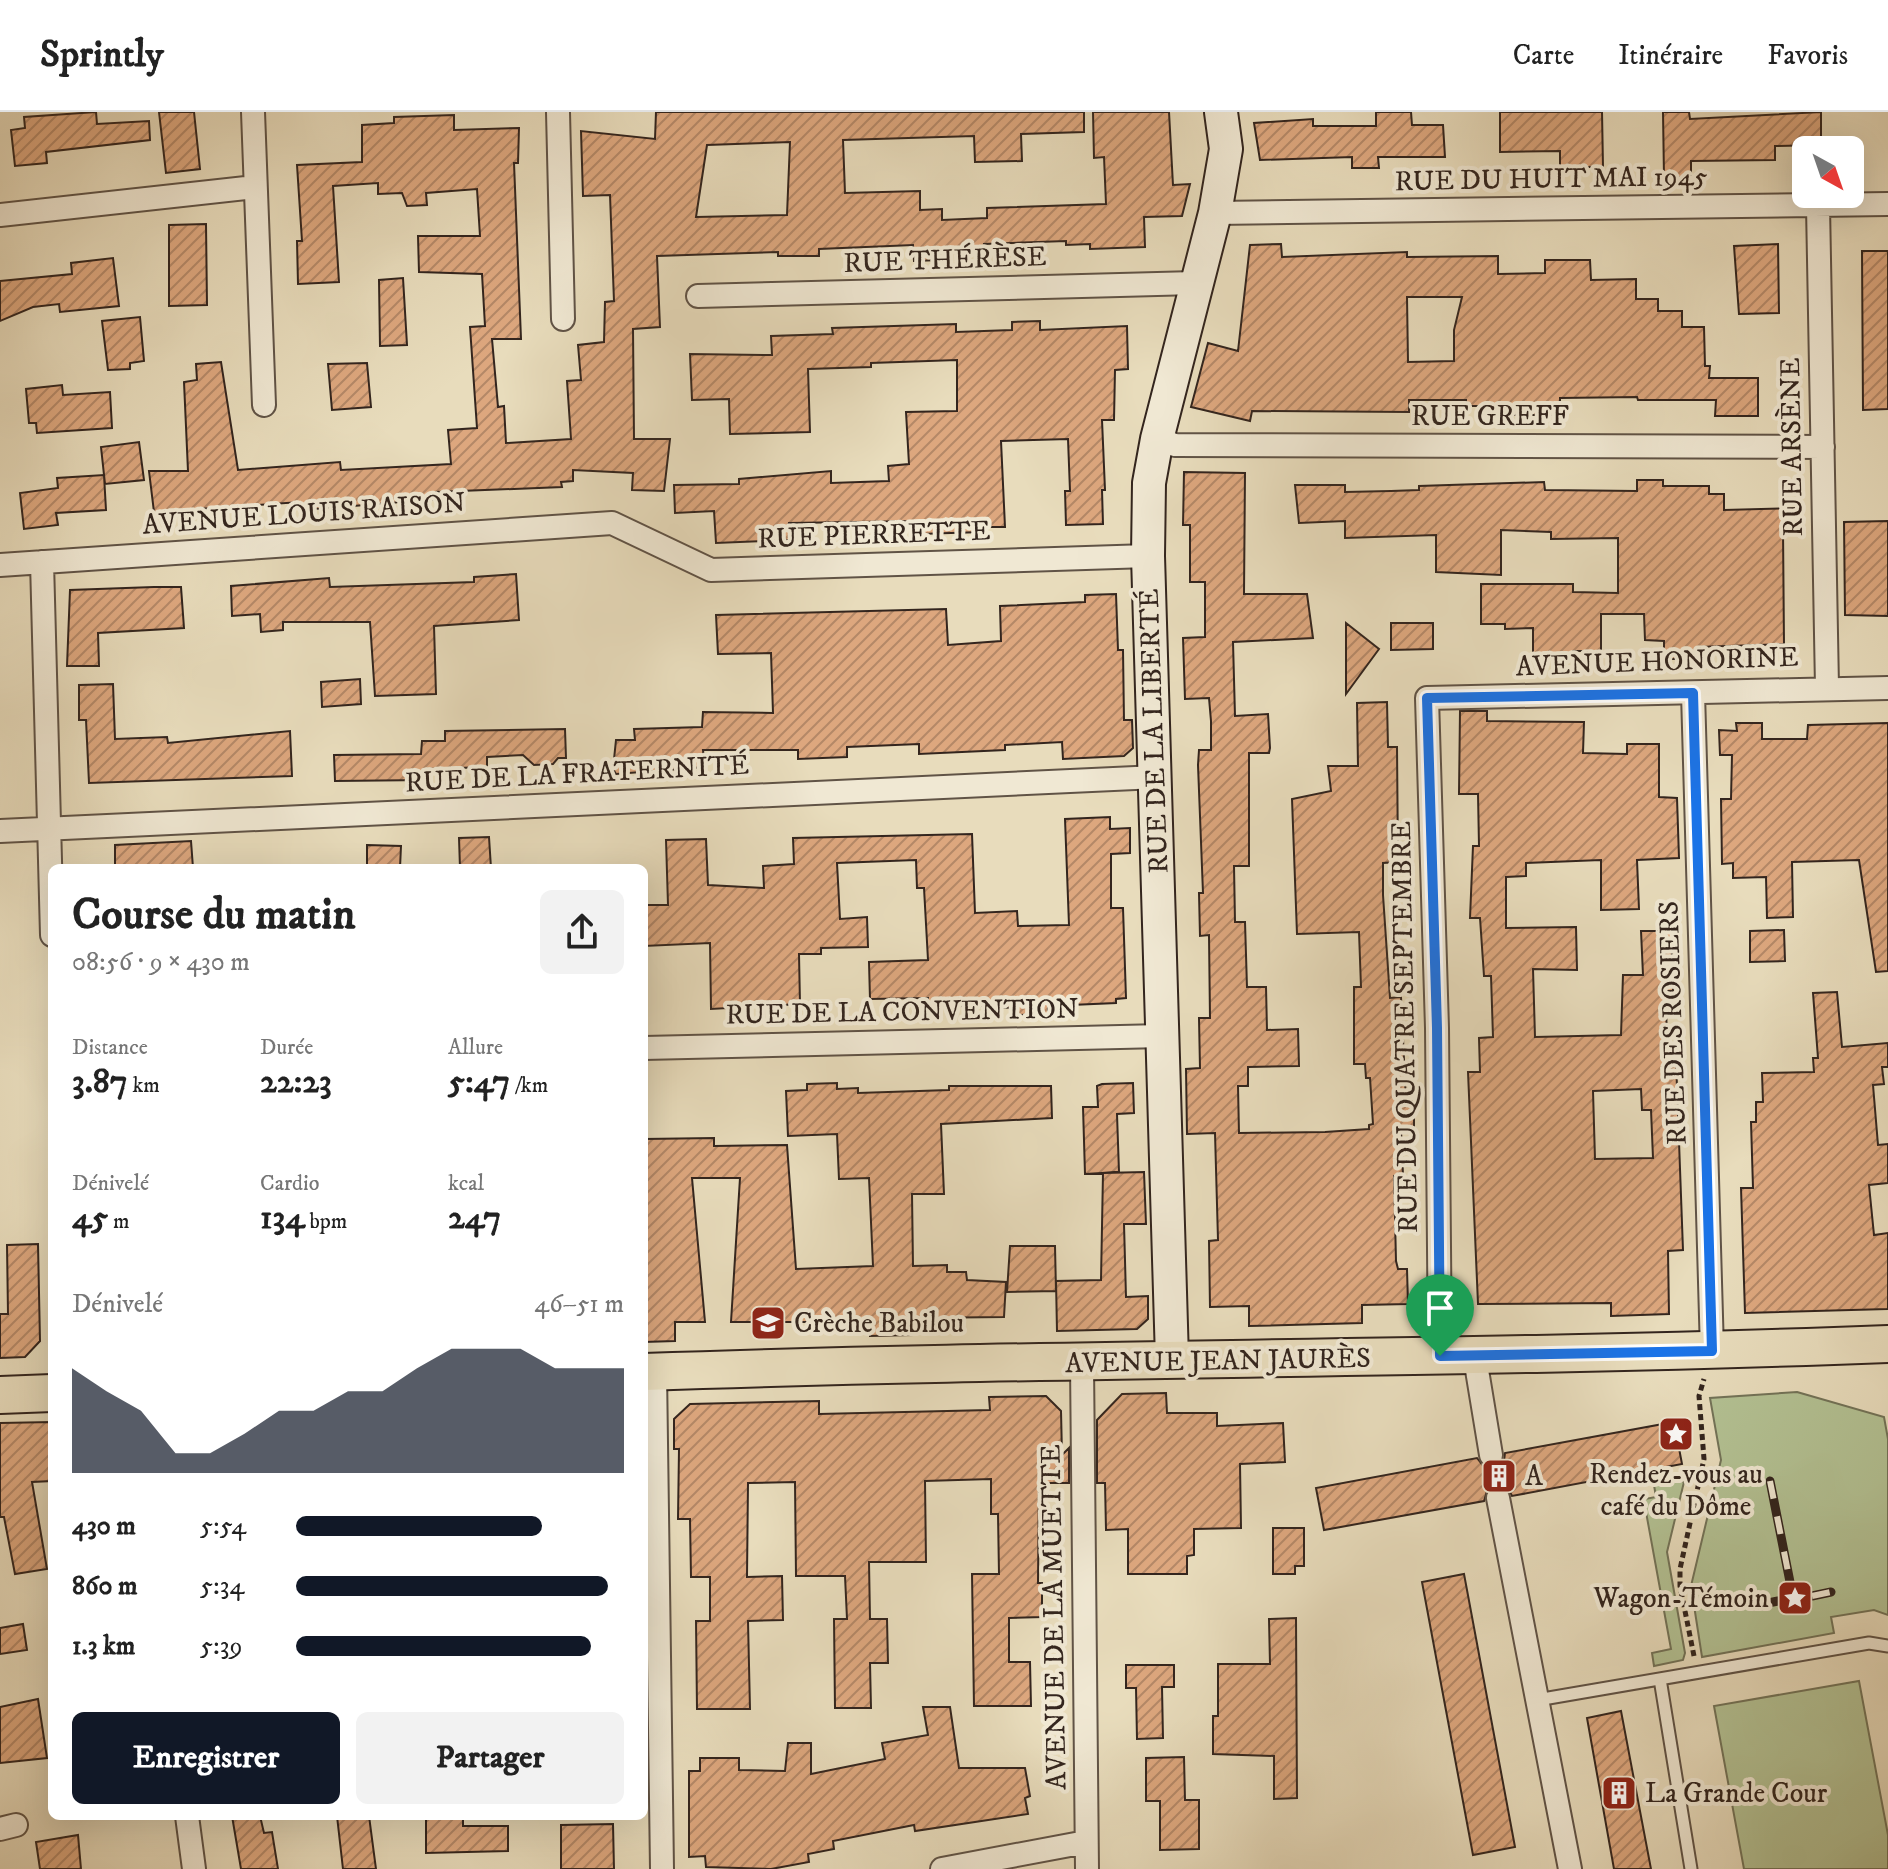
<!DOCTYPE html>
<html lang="fr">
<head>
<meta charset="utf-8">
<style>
	body { margin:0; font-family:"IM FELL DW Pica",serif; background:#f2f2f2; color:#222; height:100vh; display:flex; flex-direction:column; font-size:30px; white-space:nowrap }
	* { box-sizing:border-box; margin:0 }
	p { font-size:26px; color:#767676 }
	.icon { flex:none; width:44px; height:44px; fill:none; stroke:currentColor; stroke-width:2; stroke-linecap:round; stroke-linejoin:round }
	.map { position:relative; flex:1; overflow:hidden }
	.drawer { position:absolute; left:48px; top:752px; width:600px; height:956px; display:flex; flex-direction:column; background:#fff; border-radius:12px; box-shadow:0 8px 32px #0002 }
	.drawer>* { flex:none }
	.needle { width:52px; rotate:140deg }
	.fabs { position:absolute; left:1792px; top:24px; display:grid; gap:16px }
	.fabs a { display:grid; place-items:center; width:72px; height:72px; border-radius:12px; background:#fff; box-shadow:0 8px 32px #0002; font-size:40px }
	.pin { position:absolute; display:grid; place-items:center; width:68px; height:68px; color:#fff; margin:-82px -34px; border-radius:50% 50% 50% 0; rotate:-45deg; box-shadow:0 0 8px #0007 }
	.pin .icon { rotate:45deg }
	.round { display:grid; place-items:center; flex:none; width:84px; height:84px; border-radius:12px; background:#f2f2f2 }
	.head { display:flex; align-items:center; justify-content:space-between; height:136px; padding:0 24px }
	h1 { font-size:44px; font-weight:800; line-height:60px }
	.metrics { display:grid; grid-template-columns:repeat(3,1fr); gap:12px; height:136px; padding:8px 24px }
	.metrics div { display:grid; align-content:center }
	.metrics b { font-size:34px; font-weight:800 }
	.metrics small { font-size:22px; font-weight:400 }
	.metrics p { font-size:22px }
	.chart { height:224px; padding:16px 24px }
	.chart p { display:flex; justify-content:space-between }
	.chart svg { width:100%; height:144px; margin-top:8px; fill:#111827; opacity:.7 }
	.cta { display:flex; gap:16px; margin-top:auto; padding:16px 24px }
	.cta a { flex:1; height:92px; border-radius:12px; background:#111827; color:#fff; font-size:32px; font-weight:800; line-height:92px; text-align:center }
	.cta a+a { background:#f2f2f2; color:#222 }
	ul { padding:0 24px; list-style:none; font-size:26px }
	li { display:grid; grid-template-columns:128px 96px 1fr; align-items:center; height:60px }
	li i { height:20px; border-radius:10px; background:#111827 }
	header { display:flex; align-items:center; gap:48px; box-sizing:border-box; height:112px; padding:0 40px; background:#fff; border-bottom:2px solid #e0e0e0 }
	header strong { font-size:38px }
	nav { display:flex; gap:44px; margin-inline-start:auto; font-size:28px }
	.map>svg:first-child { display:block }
</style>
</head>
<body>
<header>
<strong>Sprintly</strong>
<nav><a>Carte</a><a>Itinéraire</a><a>Favoris</a></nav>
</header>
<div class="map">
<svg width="1888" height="1757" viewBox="0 0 1888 1757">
	<defs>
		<pattern id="building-hatch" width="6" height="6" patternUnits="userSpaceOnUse" patternTransform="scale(2)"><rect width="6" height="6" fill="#dda77e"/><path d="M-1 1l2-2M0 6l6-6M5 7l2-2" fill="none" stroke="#b48867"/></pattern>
	</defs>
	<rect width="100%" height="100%" fill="#e8dcbc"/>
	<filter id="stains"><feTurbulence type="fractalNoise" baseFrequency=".0025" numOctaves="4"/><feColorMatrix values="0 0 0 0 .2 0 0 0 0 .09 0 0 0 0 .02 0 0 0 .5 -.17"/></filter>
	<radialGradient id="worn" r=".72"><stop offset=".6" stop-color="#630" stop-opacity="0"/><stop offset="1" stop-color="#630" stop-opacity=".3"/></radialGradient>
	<path fill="#b3c193" stroke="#737358" stroke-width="2" d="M1797 1280 1884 1305 1888 1327V1503L1874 1498 1831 1505 1834 1521 1702 1545 1691 1474 1721 1348 1710 1286Z
		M1678 1362V1368L1684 1370 1667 1440 1685 1541 1683 1548 1654 1554 1652 1541 1671 1537 1646 1400 1626 1403 1623 1391 1656 1385 1653 1367Z
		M1859 1569 1888 1723V1757H1744L1714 1594Z"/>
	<path fill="url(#building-hatch)" stroke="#33251e" stroke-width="2" fill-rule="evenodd" d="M96 0 97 12 149 9 150 28 46 40 47 51 15 54 11 18 25 16 24 5Z
		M159 0H194L200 57 166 61Z
		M656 0H1084V20L1021 22 1022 49 975 50 974 24 843 28 845 81 920 79V98L942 97V108L987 106V96L1106 92 1104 45 1094 46 1093 0H1169L1173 73 1190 72 1182 104 1144 105 1145 135 1090 137V132L1066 133V129L984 132V138L939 139 940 148 914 149 913 133 819 137V144H778V140L657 144 660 215 633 217 634 327H670L664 379 632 378 633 361 573 358V369L561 370 562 375 435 380 436 387 341 395 300 398V390L154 400 149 359H188L184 270 197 268 196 252 221 250 238 358 340 350 341 358 451 352 448 318 477 316 470 215 485 214 482 162 419 160 418 124H480L477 77 426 81 427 93 407 94 402 81 378 82V71L333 74 339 170 298 172 297 129H302L297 53 362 50V13L394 11V5L454 3V18L519 16 518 51H514L521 227H492L498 295 504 294 506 331 571 327 567 269 581 268 578 233 604 230 605 190 614 189 610 83 583 84 581 19 655 27ZM790 30 787 103 696 105 707 33Z
		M1376 0H1411L1412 13H1443L1445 45H1378L1379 56H1352V45L1260 48 1254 11 1313 7V14H1376Z
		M1500 0H1602L1603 55H1560V39L1500 40Z
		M1663 0H1689L1690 7 1821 0V33L1775 34V48L1691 49V65H1664Z
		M206 112 207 193 169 194V113Z
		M1281 132 1282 145 1407 140V145L1498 144V162L1545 161V148H1590L1591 168 1636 167V187H1658V199H1682V215H1704L1705 254H1710L1709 266H1758V304H1715L1716 288H1638L1637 285 1560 286V303H1501V294H1466V288H1409V300L1252 299 1250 309 1191 295 1208 231 1238 239 1250 133ZM1407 185H1462L1454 218V249L1408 250Z
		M1778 132 1779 201 1739 202 1734 134Z
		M1862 139H1888V297L1863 298Z
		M113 146 119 194 60 200 59 192 33 195 0 209V169L72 162 71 151Z
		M403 166 407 233 380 234 379 168Z
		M140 205 144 249 130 251V257L108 258 102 209Z
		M1040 209V218L1127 214 1128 257 1115 258 1114 308H1102L1105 378H1102L1103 412 1066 413 1065 379H1070L1068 327 1001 329 1005 415H983V420L919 422V409L789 411V428L716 431 714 399 675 401 674 373 739 372V367L831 359V371L889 369 888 354 909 352 906 300 957 299V248L871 251V255L808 257 810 320 730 322 729 287 692 288 690 242 772 243 771 224 833 222 832 216 956 212V220L1012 218V210Z
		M367 251 371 295 332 298 328 252Z
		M62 273 63 283 110 280 112 316 37 321 36 311H29L26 277Z
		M139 330 144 368 105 372 101 335Z
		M1184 360 1245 361 1244 482H1307L1313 526 1233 530 1235 604 1268 602 1270 636 1269 641H1249V754H1234L1235 810H1245L1247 875H1266L1267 918 1298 917 1299 954 1248 955V974H1238L1239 1021 1325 1020 1369 1017V1013L1373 1012 1370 966H1366L1365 952H1354V875H1361L1359 820 1297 822 1292 687 1331 679 1328 654H1358L1357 591 1387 590 1388 635H1397L1398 750 1383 751V783L1390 886 1401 885 1406 989H1414V1016L1401 1017 1403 1063 1394 1064 1396 1149 1398 1157H1407L1408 1192 1362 1193V1211L1249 1214V1194L1210 1195 1209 1129 1218 1128 1215 1021 1187 1022 1186 957 1200 956 1199 906H1210L1209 823 1200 824 1199 781H1203L1198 653 1199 638H1211V609L1209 586 1185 587 1183 526 1205 525V470H1190V413H1183Z
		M104 363 106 398 56 401 58 413 24 417 20 381 58 376 57 366Z
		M1637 368H1663V374H1709V382H1724V398L1800 396V418H1783L1784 532 1699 535V547H1664V529L1645 528 1644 502H1601V539H1573V545H1533V516L1505 517V512H1481V472H1573V480L1618 481V426L1551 427V420L1501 418V463L1436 460V423L1345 426V409L1299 411 1295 373H1345V380L1391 379 1419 378V374L1544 370 1545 378 1637 379Z
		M1888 409V504L1845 503 1844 410Z
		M516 462 519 508 434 514 436 582 375 584 370 510H283V518L261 520 260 502 232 504 231 474 329 466 330 475 474 470V465Z
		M154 475H181L184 516 98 521 99 554H67L70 478Z
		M1116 482 1118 538H1123L1124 608H1132L1133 636 1124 644 1063 647 1062 630 1005 633V638L919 642V632L847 635V645L798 647V638H703L705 655 616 662 613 657 616 628H635L634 617 702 615 703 600 773 601 771 541 718 542 716 503 946 497 948 533 1001 529 1000 494 1085 490V483Z
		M1346 511 1379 537 1346 582Z
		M1391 511H1433V537L1391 538Z
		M360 567 361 592 322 595 321 570Z
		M113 572 115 627 167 625 168 631 290 619 292 664 89 671 86 608H79V573Z
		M1460 599H1487V609L1584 610 1583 641 1627 642V632H1659V685L1677 686 1679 746 1637 748 1639 797 1601 798V748L1526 751V764L1506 765V816L1576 815 1577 858 1533 857 1535 925 1621 923 1623 863H1643L1641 819H1671L1673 879H1666L1667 949 1676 948 1683 1138 1668 1139 1669 1202 1611 1204V1191L1478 1192 1468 960H1480L1479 926 1493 925 1491 864H1484L1480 806H1470L1473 734H1479L1478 682H1459ZM1641 977 1642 998H1651L1653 1046 1595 1047 1593 979Z
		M1736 611H1762V627H1807L1808 613 1888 611V859L1876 860 1859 748 1792 750 1793 805 1767 806 1766 765 1733 766V751L1722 752 1721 687H1731L1732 643H1720L1719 618 1737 619Z
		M565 617 566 646H558L553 652 534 653 523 643 487 645V655L427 657V668L335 669 334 643 421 642 422 629H445V619Z
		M1110 705V717L1130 716V741L1111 742V796H1123L1126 886 1116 887V891L1048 894V902L1018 903V896L928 893V886L870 887 869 850 928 848 924 776H917L916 748 837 751 840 807 867 805 868 835 821 836V842H799L800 892 711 897 710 831 644 834V793H668L666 728 706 727 708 773 764 776 763 754 794 752 793 726 972 722 975 801 1017 799 1018 814 1069 813 1065 707Z
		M489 725 491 756H460L459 726Z
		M191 729 193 756H115V733Z
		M367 733 401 734 400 756H367Z
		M1784 818 1785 849 1750 850V819Z
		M1837 880 1842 935 1888 931V955H1882L1884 972 1873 973 1878 1033 1888 1032V1071L1869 1073 1874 1123 1888 1121V1197L1745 1201 1741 1076H1753L1751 1010H1756V990H1763L1762 961 1814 960 1813 946H1818L1813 881Z
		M837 971V977L858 976V981L949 978V974H1051L1052 1006 941 1012 944 1082H912L913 1154 947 1153V1160H966L967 1168 1006 1170 1004 1205 913 1206V1223L870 1224V1210H731L740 1066H692L705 1210H675V1229L644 1230V1027L714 1026V1034L787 1033 796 1157 873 1154 869 1066 839 1067 837 1022 788 1024 786 979 807 978V972Z
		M1133 971 1134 1001 1117 1002 1119 1060 1085 1062 1083 995H1098L1097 974 1102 972Z
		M1144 1060 1146 1112H1124L1126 1185 1148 1184V1207L1137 1217 1057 1219 1056 1169 1101 1168 1103 1061Z
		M38 1132 40 1229 25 1245 0 1246V1202H8L7 1133Z
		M1010 1134H1055L1056 1179 1007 1180Z
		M1166 1281 1167 1301H1217V1314L1283 1311 1285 1350 1240 1352 1241 1416 1194 1417V1443L1187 1444V1462H1128V1417L1106 1418 1105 1371H1097V1308L1122 1282Z
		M1046 1284 1061 1299 1062 1343 1069 1336V1371H1039L1038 1471H1042V1505L1009 1506V1550H1030L1031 1594H974L972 1462H999L998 1402H991V1367L925 1369 926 1450H869L870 1507H887L888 1551H870L871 1596H835L834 1507H847L845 1464H796L795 1370 748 1371 747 1465 782 1464 783 1508 748 1509 750 1597H697L696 1509H710V1465H691L690 1407H678L679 1337H674V1307L690 1292 819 1289V1302L990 1298 989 1285Z
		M52 1310V1369L32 1370 47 1457 15 1462 4 1405H0V1311Z
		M1674 1310 1682 1352 1512 1384 1508 1376 1496 1372 1488 1376 1484 1389 1324 1418 1316 1376 1477 1346 1485 1356 1494 1357 1504 1349 1505 1341Z
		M1273 1416H1304V1454H1295V1462H1273Z
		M1464 1462 1515 1735 1473 1743 1422 1470Z
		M1296 1506 1297 1686 1274 1687V1644L1213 1642V1604H1218V1552H1270L1269 1507Z
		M23 1512 27 1538 0 1542V1516Z
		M1126 1553H1174V1575H1162L1163 1626 1137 1627 1136 1576H1126Z
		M38 1587 47 1646 0 1651V1595Z
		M923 1595H950L959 1656H1025L1030 1684 1025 1686 1028 1702 915 1719 914 1713 833 1729 834 1737 808 1742 809 1750 771 1757 706 1755 705 1744 689 1745V1659H700V1646H739V1658L785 1659 788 1631H811V1662L885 1647 882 1631 928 1623Z
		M1621 1599 1651 1757H1614L1587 1606Z
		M1184 1645 1185 1688H1199V1737L1160 1738V1689H1146V1646Z
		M232 1704H260L264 1721 272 1720 278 1757H241Z
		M337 1704H369L376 1757H343Z
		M438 1704H463V1714H508V1739L426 1741V1707Z
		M613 1712 614 1757H561V1713Z
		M78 1723 81 1757H40L36 1730Z"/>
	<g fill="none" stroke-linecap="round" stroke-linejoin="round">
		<path stroke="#c4b79c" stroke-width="22" stroke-dasharray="22 11" stroke-linecap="butt" d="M1491 1343 1498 1386"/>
		<defs>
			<path id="lane" d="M1660 1567 1691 1757
				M1537 1588 1869 1531 1888 1534"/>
			<path id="street" d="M253 0 264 293
				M558 0 563 207
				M1818 94 1827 575
				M1215 101 1888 92
				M0 103 255 75
				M698 184 1195 171
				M1157 327 1175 333 1823 335
				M42 450 52 823
				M0 453 612 411 711 458 1148 444
				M1693 581 1712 1239
				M0 719 1157 665
				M644 936 1162 924
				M1440 1244 1437 916 1427 586 1888 576
				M1475 1246 1491 1343
				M1082 1252 1087 1757
				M655 1260 662 1757
				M1498 1386 1570 1757
				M187 1704 194 1757
				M0 1717 16 1713
				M942 1757 1086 1730"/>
			<path id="secondary" d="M1172 1247 1148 444 1149 371 1157 327 1215 101 1226 37 1221 0"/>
			<path id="primary" d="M644 1260C1059 1245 1473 1248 1888 1232
				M0 1283 52 1281"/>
		</defs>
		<use href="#lane" stroke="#605346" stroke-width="15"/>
		<use href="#street" stroke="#605346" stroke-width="26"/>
		<use href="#secondary" stroke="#33251e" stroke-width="36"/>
		<use href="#primary" stroke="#33251e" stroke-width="40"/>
		<path stroke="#33251e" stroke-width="5" stroke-dasharray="6 4" stroke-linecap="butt" d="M1694 1544 1680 1474V1457L1704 1347 1699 1284 1704 1267"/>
		<use href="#lane" stroke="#f0e8d3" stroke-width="11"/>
		<use href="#street" stroke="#f0e8d3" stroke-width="22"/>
		<use href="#secondary" stroke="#f0e8d3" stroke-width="32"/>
		<use href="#primary" stroke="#e8dcbc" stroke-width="36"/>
		<defs>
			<path id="rail" d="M1770 1369 1792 1480
				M1812 1484 1831 1480
				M1753 1494 1778 1489"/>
		</defs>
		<use href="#rail" stroke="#33251e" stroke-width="9"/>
		<use href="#rail" stroke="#f0e8d3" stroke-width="6" stroke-dasharray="18" stroke-linecap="butt"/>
	</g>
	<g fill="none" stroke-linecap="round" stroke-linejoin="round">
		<defs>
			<path id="route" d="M1693 581 1712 1239 1440 1244 1437 916 1427 586Z"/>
		</defs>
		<use href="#route" stroke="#fff" stroke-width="16"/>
		<use href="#route" stroke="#1a73e8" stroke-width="10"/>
	</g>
	<defs>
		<symbol id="school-square" viewBox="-11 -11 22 22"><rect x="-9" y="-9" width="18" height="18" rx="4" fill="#8f2418" stroke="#f0e8d3"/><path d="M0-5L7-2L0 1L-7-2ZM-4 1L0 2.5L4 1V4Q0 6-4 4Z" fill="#fff"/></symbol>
		<symbol id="sight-square" viewBox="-11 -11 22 22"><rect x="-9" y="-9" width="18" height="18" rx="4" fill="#8f2418" stroke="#f0e8d3"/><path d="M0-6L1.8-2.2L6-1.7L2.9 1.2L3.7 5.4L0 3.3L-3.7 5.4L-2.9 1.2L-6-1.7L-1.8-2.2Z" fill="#fff"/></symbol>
		<symbol id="building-square" viewBox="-11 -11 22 22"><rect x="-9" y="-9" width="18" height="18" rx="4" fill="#8f2418" stroke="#f0e8d3"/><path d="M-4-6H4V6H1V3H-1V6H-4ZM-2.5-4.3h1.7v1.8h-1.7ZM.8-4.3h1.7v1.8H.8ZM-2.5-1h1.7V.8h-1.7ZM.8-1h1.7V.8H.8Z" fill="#fff"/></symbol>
	</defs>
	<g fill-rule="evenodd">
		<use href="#school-square" x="748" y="1191" width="40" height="40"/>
		<use href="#sight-square" x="1656" y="1302" width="40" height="40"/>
		<use href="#building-square" x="1479" y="1344" width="40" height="40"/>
		<use href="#sight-square" x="1775" y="1466" width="40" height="40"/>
		<use href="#building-square" x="1599" y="1661" width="40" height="40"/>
	</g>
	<g text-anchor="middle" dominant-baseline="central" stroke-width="8" stroke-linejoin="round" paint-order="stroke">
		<g font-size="28" fill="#33251e" stroke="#f0e8d3">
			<text transform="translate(1551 67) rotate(-1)">RUE DU HUIT MAI 1945</text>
			<text transform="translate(945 148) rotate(-2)">RUE THÉRÈSE</text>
			<text x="1490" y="304">RUE GREFF</text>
			<text transform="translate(1792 335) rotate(-91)">RUE ARSÈNE</text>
			<text transform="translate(304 402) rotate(-4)">AVENUE LOUIS RAISON</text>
			<text transform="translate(874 423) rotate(-2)">RUE PIERRETTE</text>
			<text transform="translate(1657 550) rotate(-2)">AVENUE HONORINE</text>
			<text transform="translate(1154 619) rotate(-92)">RUE DE LA LIBERTÉ</text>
			<text transform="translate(577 662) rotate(-3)">RUE DE LA FRATERNITÉ</text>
			<text transform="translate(902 900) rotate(-1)">RUE DE LA CONVENTION</text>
			<text transform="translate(1673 911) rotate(-92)">RUE DES ROSIERS</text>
			<text transform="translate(1405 915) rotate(-91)">RUE DU QUATRE SEPTEMBRE</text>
			<text transform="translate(1218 1249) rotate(-1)">AVENUE JEAN JAURÈS</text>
			<text transform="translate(1054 1505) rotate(-91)">AVENUE DE LA MUETTE</text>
		</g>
		<g font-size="28" fill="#33251e" stroke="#f0e8d3" text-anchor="start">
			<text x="794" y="1211">Crèche Babilou</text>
			<text x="1676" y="1362" text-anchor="middle">Rendez-vous au<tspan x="1676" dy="32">café du Dôme</tspan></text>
			<text x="1525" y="1364">A</text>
			<text x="1769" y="1486" text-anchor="end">Wagon-Témoin</text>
			<text x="1645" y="1681">La Grande Cour</text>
		</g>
	</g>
	<rect width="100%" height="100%" filter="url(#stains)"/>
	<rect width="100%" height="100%" fill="url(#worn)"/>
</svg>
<div class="fabs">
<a><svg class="needle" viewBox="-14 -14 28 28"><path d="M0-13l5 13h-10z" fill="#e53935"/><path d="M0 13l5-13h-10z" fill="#767676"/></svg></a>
</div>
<div class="pin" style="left:1440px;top:1244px;background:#1e9e55"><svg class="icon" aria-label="arrive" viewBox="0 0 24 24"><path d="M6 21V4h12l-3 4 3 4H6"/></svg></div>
<section class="drawer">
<div class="head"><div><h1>Course du matin</h1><p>08:56 · 9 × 430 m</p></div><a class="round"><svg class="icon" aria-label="share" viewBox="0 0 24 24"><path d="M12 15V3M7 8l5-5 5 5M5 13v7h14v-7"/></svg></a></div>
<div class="metrics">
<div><p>Distance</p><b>3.87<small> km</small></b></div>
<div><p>Durée</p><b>22:23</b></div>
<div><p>Allure</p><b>5:47<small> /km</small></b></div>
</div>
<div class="metrics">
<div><p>Dénivelé</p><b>45<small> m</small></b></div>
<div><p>Cardio</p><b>134<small> bpm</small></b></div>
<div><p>kcal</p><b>247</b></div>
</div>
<div class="chart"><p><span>Dénivelé</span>46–51 m</p>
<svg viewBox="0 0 160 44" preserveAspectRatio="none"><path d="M0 44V12L10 19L20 25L30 38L40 38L50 32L60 25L70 25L80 19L90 19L100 12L110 6L120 6L130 6L140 12L150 12L160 12V44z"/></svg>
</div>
<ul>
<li><b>430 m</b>5:54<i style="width:75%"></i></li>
<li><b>860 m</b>5:34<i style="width:95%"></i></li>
<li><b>1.3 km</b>5:39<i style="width:90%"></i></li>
</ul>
<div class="cta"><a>Enregistrer</a><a>Partager</a></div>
</section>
</div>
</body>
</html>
